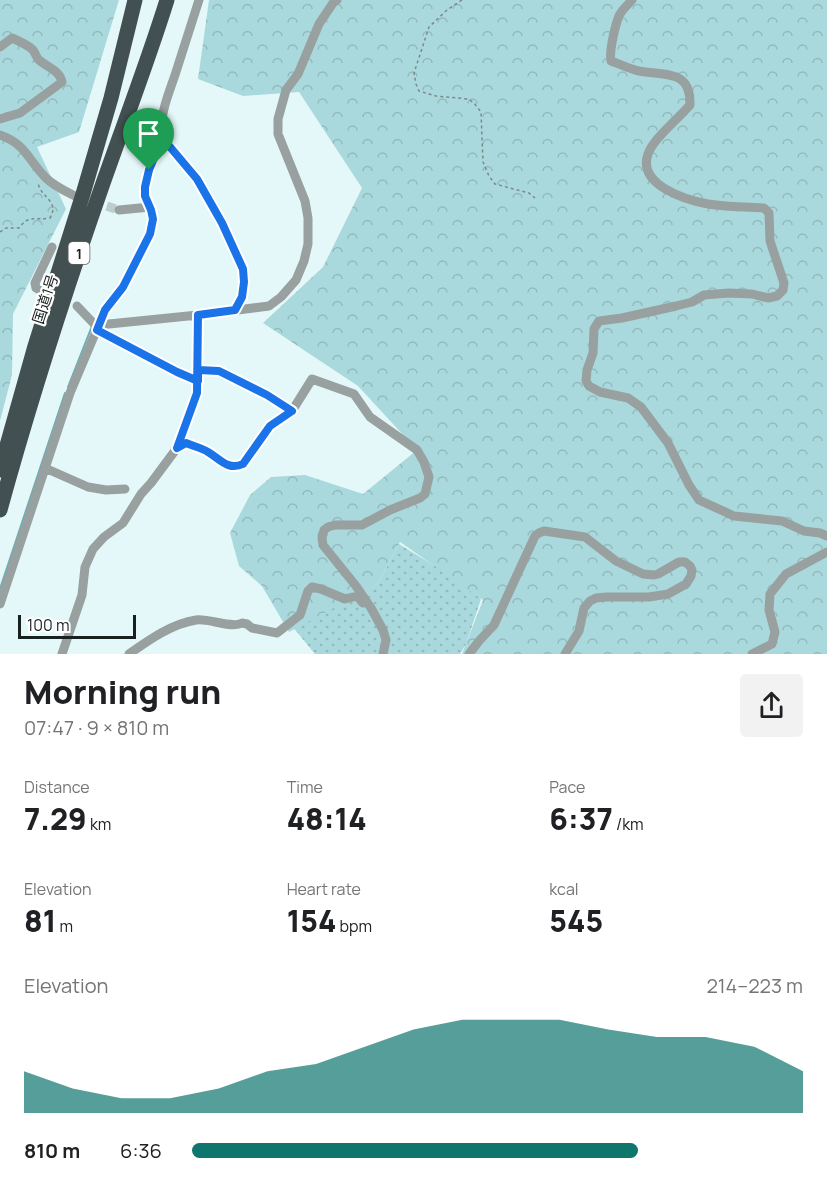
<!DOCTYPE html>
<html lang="en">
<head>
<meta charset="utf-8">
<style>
	body { margin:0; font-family:Manrope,"Noto Sans JP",sans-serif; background:#f2f2f2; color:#202124; height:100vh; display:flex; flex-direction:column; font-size:22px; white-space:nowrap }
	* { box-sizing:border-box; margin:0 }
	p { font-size:20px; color:#757577 }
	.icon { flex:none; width:33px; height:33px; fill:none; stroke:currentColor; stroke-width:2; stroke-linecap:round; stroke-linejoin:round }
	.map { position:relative; height:654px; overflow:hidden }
	.panel { display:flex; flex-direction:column; background:#fff; flex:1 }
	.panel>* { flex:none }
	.scale { position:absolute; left:18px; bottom:15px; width:118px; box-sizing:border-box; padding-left:6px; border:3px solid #192020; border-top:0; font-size:16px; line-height:21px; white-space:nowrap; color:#192020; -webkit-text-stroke:4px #fff; paint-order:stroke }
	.pin { position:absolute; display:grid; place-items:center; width:51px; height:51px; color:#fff; margin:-62px -26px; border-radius:50% 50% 50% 0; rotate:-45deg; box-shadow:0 0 6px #0007 }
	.pin .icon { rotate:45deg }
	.round { display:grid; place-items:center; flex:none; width:63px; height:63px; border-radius:6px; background:#f2f2f2 }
	.overview { display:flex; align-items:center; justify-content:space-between; height:102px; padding:0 24px }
	h1 { font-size:33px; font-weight:800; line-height:45px }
	.metrics { display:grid; grid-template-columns:repeat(3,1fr); gap:9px; height:102px; padding:6px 24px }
	.metrics div { display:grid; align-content:center }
	.metrics b { font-size:30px; font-weight:800 }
	.metrics small { font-size:16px; font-weight:400 }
	.metrics p { font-size:16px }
	.chart { height:168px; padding:12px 24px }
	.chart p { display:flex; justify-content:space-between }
	.chart svg { width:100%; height:108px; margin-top:6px; fill:#0f766e; opacity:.7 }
	ul { padding:0 24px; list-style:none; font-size:20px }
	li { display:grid; grid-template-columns:96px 72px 1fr; align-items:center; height:45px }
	li i { height:15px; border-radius:8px; background:#0f766e }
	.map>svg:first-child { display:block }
</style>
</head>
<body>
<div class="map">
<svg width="827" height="654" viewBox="0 0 827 654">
	<defs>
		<pattern id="grass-dots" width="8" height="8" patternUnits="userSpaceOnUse" patternTransform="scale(1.5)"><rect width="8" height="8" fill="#aad9dd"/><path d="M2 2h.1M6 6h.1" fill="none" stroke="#92babd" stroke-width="1.8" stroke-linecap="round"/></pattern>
		<pattern id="forest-crowns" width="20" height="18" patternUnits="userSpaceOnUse" patternTransform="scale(1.5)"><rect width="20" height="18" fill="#aad9dd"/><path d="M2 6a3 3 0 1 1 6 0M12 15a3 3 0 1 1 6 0" fill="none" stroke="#92babd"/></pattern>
	</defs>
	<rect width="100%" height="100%" fill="#e5f8f9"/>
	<path fill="url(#grass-dots)" d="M399 544 461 582 481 599 466 644 460 654H315L292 626 377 585Z"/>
	<path fill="url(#forest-crowns)" d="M0 0H119L79 132 37 147 66 209 13 314 12 375 0 421Z
		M209 0H827V654H462L483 600 400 542 377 585 289 632 262 586 239 566 230 533 250 495 271 477 305 475 363 494 417 450 358 386 263 323 323 267 362 188 299 92 243 96 198 79Z"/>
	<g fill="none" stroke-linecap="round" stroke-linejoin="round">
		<path stroke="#6caeb3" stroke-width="2" d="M144 173 148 160 160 138
			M68 387 92 326
			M0 589 65 393"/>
		<path stroke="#bccdce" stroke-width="9" stroke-dasharray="9 4.5" stroke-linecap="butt" d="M94 202 119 210"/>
		<path stroke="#7c8989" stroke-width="1.5" stroke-dasharray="3 3" stroke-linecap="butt" d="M462 0 447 10 429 27 414 73 416 84 419 91 436 96 468 99 474 103 481 112 483 162 489 176 495 184 529 193 535 198
			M0 232 6 228H19C29 214 35 221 50 218 60 201 41 198 38 183"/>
		<path stroke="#98a0a0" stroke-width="9" d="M199 0C191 25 183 50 175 75 170 90 159 116 162 133 165 147 185 164 195 176 208 192 243 261 244 280 245 291 239 301 235 310
			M632 0C628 5 622 9 619 16 615 26 609 51 611 61 620 64 629 69 639 71 665 76 691 69 690 105 678 119 653 139 648 154 637 185 686 200 708 204 727 207 746 207 764 208L769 213 770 241 784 283 783 290 777 296 768 298 752 294 729 293 704 295 692 302 676 306 622 318 599 321 594 329 593 353 587 370 586 381 589 386 600 392 628 398 641 407 668 443 689 485 699 500 734 516 782 521 804 531 820 533 827 536
			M0 47 12 38C19 41 28 45 33 50 35 53 36 56 38 59 46 67 60 70 62 82L20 113 0 119
			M0 135C26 144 28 160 46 178 54 186 65 191 75 196
			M119 210 150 207
			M41 291 36 288 35 283 52 247
			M77 306 98 328
			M99 325 198 315 269 306 281 297 296 280 304 261 308 244V218L305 201 278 134V119L286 90 298 74 319 24 333 3 337 0
			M97 330 177 372 198 381
			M198 370 219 371 267 395 292 411
			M177 448 197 393 198 315
			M45 468 88 487 106 490 125 489
			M0 604 70 393 105 310 123 287 150 234 153 219 151 210 145 196V187L149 170 154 158 165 141
			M62 654 82 595 85 567 93 549 104 537 123 523 141 494 151 483 177 448 186 443C193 446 202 448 209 452 220 459 228 471 243 464L270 426 292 411 312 379 354 394 370 417 417 450 424 462 429 477 425 494 420 498 390 510 362 525H335L328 527 324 530 322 538 323 545 356 586 371 608 383 630 386 640 383 654
			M129 654C149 640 171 624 196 620 209 618 232 629 242 623L247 624 252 628 277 633 300 615 308 591 312 587 321 589 345 599 357 596 363 603
			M469 654 479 641 494 625 535 536 539 533 544 531 585 537 616 561 643 574 654 575 658 574 679 562H685L690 566 692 570 691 576 686 584 668 594 649 597H606L596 598 590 601 584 608 579 631 565 654
			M752 654 772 644 775 632 769 610 770 594 786 574 827 552"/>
		<path stroke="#425051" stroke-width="15" d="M0 470 35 346 83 194 111 98 135 0
			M0 510C30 401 64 295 101 189 123 126 147 64 167 0"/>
	</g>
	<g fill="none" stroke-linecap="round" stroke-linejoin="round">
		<defs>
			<path id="route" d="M149 170 145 187V196L151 210 153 219 150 234 123 287 105 310 97 330 177 372 198 381V370L219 371 267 395 292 411 270 426 243 464C228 471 220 459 208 452 202 448 193 446 186 443L177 448 197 393 198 315 235 310 242 297 244 282 243 269 222 223 197 179 165 141 154 158 149 170"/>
		</defs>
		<use href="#route" stroke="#fff" stroke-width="12"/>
		<use href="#route" stroke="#1a73e8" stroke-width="8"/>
	</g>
	<g text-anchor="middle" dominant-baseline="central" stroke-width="4.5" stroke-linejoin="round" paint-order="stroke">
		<rect fill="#fff" stroke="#5e6363" stroke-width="1.5" x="68.5" y="242" width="21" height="22" rx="4.5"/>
		<g font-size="14" font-weight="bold" fill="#192020">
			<text x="79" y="253">1</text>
		</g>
		<g font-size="15" fill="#192020" stroke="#fff">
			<text transform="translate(45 299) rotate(-72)">国道1号</text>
		</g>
	</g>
</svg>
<div class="scale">100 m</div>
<div class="pin" style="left:149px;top:170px;background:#1e9e55"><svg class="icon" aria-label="arrive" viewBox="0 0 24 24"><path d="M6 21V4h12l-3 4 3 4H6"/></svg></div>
</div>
<section class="panel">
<div class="overview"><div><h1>Morning run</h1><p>07:47 · 9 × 810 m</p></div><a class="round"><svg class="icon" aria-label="share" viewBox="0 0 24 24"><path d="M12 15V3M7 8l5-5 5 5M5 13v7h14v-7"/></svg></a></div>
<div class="metrics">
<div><p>Distance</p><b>7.29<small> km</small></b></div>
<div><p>Time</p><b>48:14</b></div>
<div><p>Pace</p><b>6:37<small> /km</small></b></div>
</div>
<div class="metrics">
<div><p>Elevation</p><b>81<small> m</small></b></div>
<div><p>Heart rate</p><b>154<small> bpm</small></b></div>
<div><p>kcal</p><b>545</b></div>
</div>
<div class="chart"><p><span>Elevation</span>214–223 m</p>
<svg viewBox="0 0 160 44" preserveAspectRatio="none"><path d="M0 44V27L10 34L20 38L30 38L40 34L50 27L60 24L70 17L80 10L90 6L100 6L110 6L120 10L130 13L140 13L150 17L160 27V44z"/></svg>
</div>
<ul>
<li><b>810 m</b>6:36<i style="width:73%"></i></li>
</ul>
</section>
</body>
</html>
